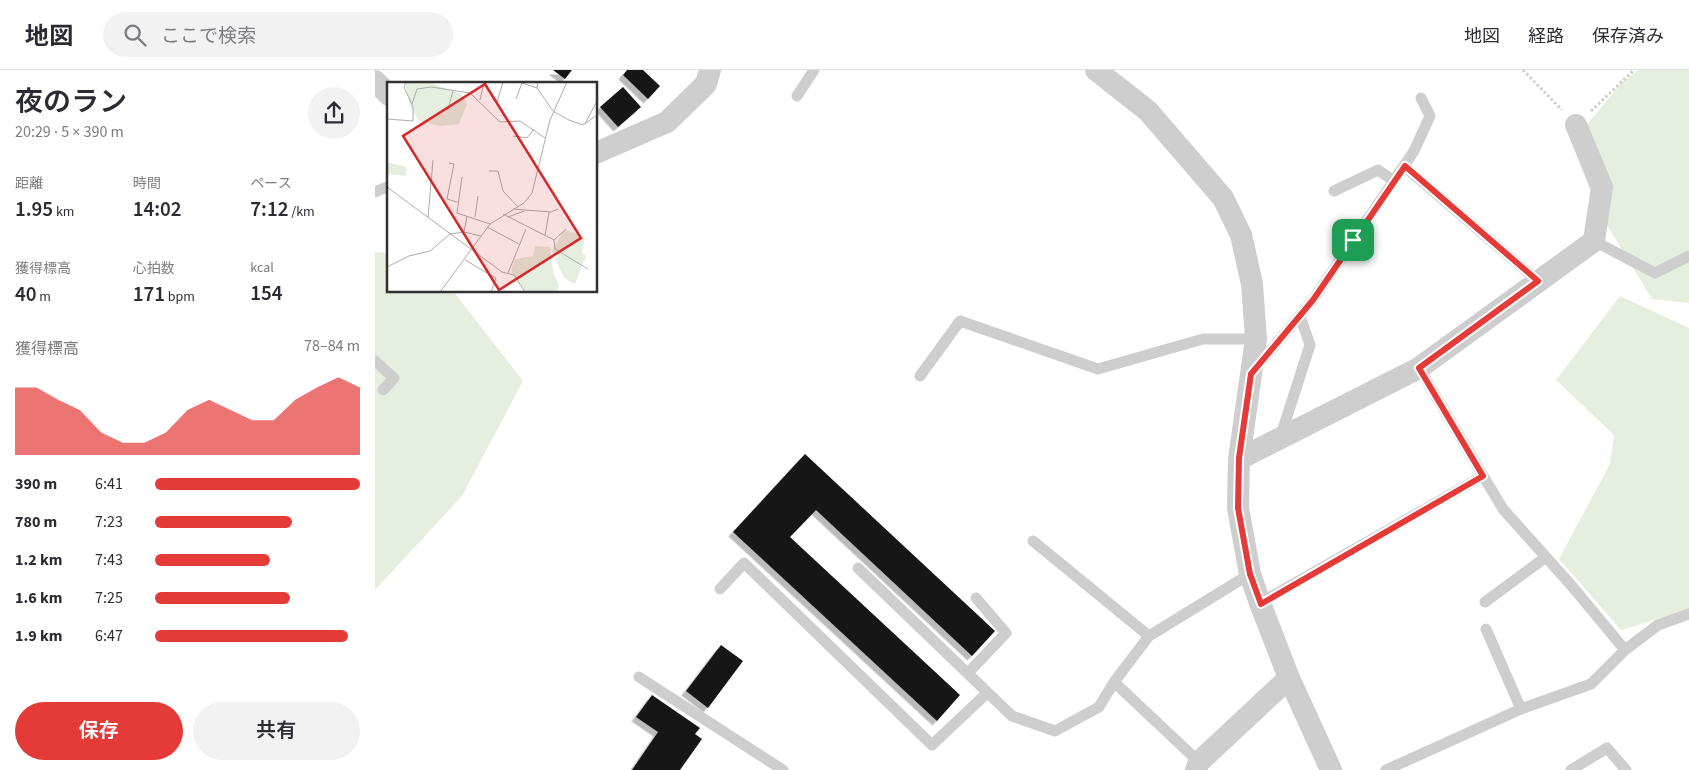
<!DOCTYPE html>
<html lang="ja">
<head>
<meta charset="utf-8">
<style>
	body { margin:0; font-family:"Source Sans 3","Noto Sans JP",sans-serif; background:#f2f2f3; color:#2b2b33; height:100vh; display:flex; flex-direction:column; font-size:19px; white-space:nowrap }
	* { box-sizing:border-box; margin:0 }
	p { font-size:16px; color:#7c7c81 }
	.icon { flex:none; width:28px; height:28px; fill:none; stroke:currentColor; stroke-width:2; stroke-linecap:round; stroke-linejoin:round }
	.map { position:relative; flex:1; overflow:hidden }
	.drawer { display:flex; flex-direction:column; background:#fff; width:375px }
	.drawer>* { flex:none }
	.pin { position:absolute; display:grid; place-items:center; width:42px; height:42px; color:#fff; margin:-21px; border-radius:10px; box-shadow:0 2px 8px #0006 }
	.round { display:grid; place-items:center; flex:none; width:52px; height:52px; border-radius:26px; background:#f2f2f3 }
	.overview { display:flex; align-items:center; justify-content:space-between; height:85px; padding:0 15px }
	h1 { font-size:28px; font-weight:600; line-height:38px }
	.metrics { display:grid; grid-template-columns:repeat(3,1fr); gap:8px; height:85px; padding:5px 15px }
	.metrics div { display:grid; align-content:center }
	.metrics b { font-size:21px; font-weight:600 }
	.metrics small { font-size:14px; font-weight:400 }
	.metrics p { font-size:14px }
	.chart { height:140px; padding:10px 15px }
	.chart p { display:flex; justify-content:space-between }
	.chart svg { width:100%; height:90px; margin-top:5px; fill:#e43a38; opacity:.7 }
	.action { display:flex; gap:10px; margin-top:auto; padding:10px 15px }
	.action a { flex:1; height:58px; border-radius:30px; background:#e43a38; color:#fff; font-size:20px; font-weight:600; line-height:58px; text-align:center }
	.action a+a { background:#f2f2f3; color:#2b2b33 }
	ul { padding:0 15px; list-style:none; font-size:16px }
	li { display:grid; grid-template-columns:80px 60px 1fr; align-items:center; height:38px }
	li i { height:12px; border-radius:6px; background:#e43a38 }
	header { display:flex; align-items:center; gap:30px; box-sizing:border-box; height:70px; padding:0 25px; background:#fff; border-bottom:1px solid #e1e1e2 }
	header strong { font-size:24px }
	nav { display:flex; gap:28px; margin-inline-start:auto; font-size:18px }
	.search { width:350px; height:45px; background:#f2f2f3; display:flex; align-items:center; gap:12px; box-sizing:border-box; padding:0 18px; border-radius:28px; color:#7c7c81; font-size:19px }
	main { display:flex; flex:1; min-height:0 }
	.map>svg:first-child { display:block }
</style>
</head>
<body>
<header>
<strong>地図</strong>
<div class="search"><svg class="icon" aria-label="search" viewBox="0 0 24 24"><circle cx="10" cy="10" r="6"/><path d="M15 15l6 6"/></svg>ここで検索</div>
<nav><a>地図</a><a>経路</a><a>保存済み</a></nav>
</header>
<main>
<section class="drawer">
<div class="overview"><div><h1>夜のラン</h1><p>20:29 · 5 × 390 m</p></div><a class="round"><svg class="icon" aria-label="share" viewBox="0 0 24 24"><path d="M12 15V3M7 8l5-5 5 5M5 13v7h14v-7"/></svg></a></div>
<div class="metrics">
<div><p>距離</p><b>1.95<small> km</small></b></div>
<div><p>時間</p><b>14:02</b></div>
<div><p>ペース</p><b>7:12<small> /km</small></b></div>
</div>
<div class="metrics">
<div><p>獲得標高</p><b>40<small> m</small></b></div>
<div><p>心拍数</p><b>171<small> bpm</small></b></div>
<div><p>kcal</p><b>154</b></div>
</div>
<div class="chart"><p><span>獲得標高</span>78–84 m</p>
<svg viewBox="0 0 160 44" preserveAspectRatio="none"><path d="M0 44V11L10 11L20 17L30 22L40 33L50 38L60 38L70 33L80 22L90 17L100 22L110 27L120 27L130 17L140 11L150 6L160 11V44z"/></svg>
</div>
<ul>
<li><b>390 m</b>6:41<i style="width:100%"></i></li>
<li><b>780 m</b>7:23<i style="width:67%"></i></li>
<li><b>1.2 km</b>7:43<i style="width:56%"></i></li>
<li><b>1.6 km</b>7:25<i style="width:66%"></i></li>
<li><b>1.9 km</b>6:47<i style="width:94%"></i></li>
</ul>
<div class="action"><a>保存</a><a>共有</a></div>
</section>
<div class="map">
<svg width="1314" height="700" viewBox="0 0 1314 700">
	<defs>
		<filter id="shadow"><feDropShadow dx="-4.5" dy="4.5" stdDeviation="0" flood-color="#0004"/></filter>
	</defs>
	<rect width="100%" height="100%" fill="#fff"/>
	<path fill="#e6eee0" d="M1263 0H1314V233L1277 229 1221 137 1197 73 1247 12Z
		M0 182 14 183V221H78L148 311 87 426 0 520Z
		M1245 226 1314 258V542L1309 541 1246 560 1184 489 1235 394 1239 365 1181 310Z"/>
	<path fill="#181818" filter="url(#shadow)" d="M178 0H197L190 9Z
		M252 0H268L285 16 273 29 248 5Z
		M248 17 266 37 243 57 225 37Z
		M430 384 620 561 597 586 441 440 415 467 585 625 562 651 358 462Z
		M346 575 368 591 333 638 311 621Z
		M277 625 325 658 320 664 327 669 305 700H257L283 662 261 647Z"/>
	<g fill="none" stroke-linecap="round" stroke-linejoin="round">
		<path stroke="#cecece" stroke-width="3" stroke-dasharray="2.5 2.5" stroke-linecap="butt" d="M1148 0 1187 40
			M1216 41 1259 0"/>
		<path stroke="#cecece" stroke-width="11" d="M422 26 439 0
			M1029 96 1163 211
			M959 121 1003 100 1019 111
			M0 122 14 116
			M1219 171 1280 203 1314 186
			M0 291 19 308 8 320
			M1044 298 1128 439 1196 515 1250 580
			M880 299 938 230 1039 81 1055 46 1046 28
			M545 306 585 251 723 299 828 269H881
			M905 368 935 275 925 246
			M658 471 774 566
			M483 498 637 646 680 661 724 637 739 612 774 566 875 504
			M345 519 369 493 557 675 612 623
			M1110 532 1171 487
			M885 533 1108 406
			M1111 559 1146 639
			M593 603 631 563 601 528
			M264 607 408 700
			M739 612 824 692
			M1011 700 1146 639 1216 614 1250 580 1283 555 1314 544
			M1196 700 1232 678 1251 700"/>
		<path stroke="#cecece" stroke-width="22" d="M721 0 773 41 848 128 866 165 877 214 881 269 864 389 863 438 875 504 885 533 914 608 956 700
			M0 11 14 25
			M221 83 292 52 331 14 335 0
			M864 389 1044 298 1219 171 1227 117 1201 55
			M821 700 824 692 914 608"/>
	</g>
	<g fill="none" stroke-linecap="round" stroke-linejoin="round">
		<defs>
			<path id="route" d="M1030 96 1163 211 1044 298 1108 406 886 534 875 504 863 438 864 388 876 304 938 230Z"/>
		</defs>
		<use href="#route" stroke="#fff" stroke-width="10"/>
		<use href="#route" stroke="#e43a38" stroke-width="6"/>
	</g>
	<g transform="translate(12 12)">
		<rect width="210" height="210" fill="#fff"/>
		<path d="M18 0H42L74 12 80 22 72 42 54 44 32 39 23 24ZM0 80 20 85 19 94 0 92ZM177 148 198 154 195 170 199 174 188 202 177 196 165 169ZM148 164 163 165 166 189 172 204 170 210H138L124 189 127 177 146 174Z" fill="#e6eee0"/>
		<path fill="none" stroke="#adadad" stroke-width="1" d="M132 0 150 6M151 0 150 6 166 29 182 38 196 43 210 33M129 17 135 1M93 18 97 0M110 20 116 0M25 22 30 7 44 5 83 11 113 40 133 39 158 56M61 27 66 9M0 37 26 39V25L17 5 19 0M198 42 210 19M126 54 140 56 147 47M62 81 67 82 60 117 70 120M102 89H111L116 109 131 125M75 95 70 131 103 142M0 105 115 190 127 193 138 210M126 127 164 130 171 127M116 132 167 158 179 147M88 135 91 114M121 135 137 129M41 136 46 78M100 145 132 162M77 150 80 134M158 154 162 130M167 158 168 167 201 187M78 178 109 196 104 210M0 185 22 174 43 169 63 152 77 150 94 154M121 191 139 147M53 210 103 142 137 121 145 111 163 38 180 0"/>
		<path fill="#d62828" fill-opacity="0.15" stroke="#d62828" stroke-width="2.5" d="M98 2 194 156 112 208 16 54Z"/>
		<rect width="210" height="210" fill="none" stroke="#313131" stroke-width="2.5"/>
	</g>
</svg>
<div class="pin" style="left:978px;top:170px;background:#1e9e55"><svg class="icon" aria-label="arrive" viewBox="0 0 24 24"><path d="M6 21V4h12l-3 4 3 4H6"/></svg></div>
</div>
</main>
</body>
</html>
